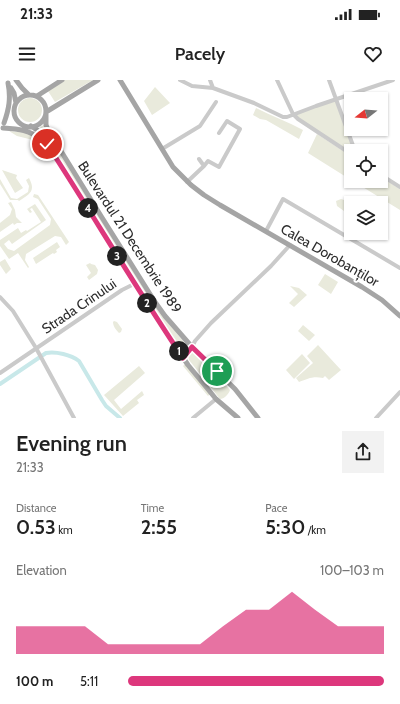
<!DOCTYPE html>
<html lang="en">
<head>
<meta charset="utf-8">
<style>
	body { margin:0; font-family:Cabin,sans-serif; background:#f2f2f2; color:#222; height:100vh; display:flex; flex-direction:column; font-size:15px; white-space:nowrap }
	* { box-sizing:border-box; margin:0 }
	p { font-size:13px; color:#767676 }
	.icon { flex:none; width:22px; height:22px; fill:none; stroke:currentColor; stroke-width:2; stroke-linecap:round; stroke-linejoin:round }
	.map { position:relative; height:338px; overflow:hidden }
	.details { display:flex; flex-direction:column; background:#fff; flex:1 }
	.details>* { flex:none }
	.needle { width:26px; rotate:253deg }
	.tools { position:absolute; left:344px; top:12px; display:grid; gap:8px }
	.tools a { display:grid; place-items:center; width:44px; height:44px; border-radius:0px; background:#fff; box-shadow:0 1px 3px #0004; font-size:20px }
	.pin { position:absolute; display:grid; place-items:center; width:34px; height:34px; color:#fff; margin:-17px; border:2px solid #fff; border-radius:50%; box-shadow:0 1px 4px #0007 }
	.km { position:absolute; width:20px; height:20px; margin:-10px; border-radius:50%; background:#222; color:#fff; font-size:11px; line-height:20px; text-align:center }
	.round { display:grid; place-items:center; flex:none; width:42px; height:42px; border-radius:0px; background:#f2f2f2 }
	.summary { display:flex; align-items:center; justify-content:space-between; height:68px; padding:0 16px }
	h1 { font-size:22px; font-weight:600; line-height:30px }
	.metrics { display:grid; grid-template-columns:repeat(3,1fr); gap:6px; height:68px; padding:4px 16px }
	.metrics div { display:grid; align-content:center }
	.metrics b { font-size:20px; font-weight:600 }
	.metrics small { font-size:11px; font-weight:400 }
	.metrics p { font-size:11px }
	.chart { height:112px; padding:8px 16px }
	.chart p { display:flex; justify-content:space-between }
	.chart svg { width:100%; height:72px; margin-top:4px; fill:#dd377c; opacity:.7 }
	ul { padding:0 16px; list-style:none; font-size:13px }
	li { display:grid; grid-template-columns:64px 48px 1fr; align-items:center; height:30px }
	li i { height:10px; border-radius:5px; background:#dd377c }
	.status { display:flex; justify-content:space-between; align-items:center; height:28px; padding:0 20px; background:#fff; direction:ltr }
	.status svg { height:11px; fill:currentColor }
	header { display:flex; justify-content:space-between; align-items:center; height:52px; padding:0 16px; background:#fff; font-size:18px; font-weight:600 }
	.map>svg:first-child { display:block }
</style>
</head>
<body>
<div class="status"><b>21:33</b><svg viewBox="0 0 49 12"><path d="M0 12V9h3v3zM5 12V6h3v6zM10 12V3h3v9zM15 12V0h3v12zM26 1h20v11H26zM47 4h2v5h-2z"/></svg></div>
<header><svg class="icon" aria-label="menu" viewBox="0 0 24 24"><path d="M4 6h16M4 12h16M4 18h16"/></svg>Pacely<svg class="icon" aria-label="heart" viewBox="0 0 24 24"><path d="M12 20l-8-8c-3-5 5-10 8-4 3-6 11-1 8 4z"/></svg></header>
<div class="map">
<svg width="400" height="338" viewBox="0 0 400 338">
	<rect width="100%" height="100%" fill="#fff"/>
	<path fill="#e9eadc" d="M65 0H93L55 22 48 11Z
		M155 7 170 23 152 35 144 21Z
		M18 30a12 12 0 1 1 24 0a12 12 0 1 1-24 0Z
		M336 20 355 71H351V74L293 34Z
		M256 28C272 36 288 42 303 50L299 59 266 40 260 39 253 35Z
		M44 45 155 226 167 242 189 268 183 275 147 219 40 47Z
		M9 51 28 53 38 60 37 61 17 56Z
		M317 54 351 76V100L308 73Z
		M2 90 17 95 16 98 23 108 15 113Z
		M381 97 398 108 400 109V130L353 101H381Z
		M29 98C36 111 30 114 19 121L18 120H10L0 104V99L11 118 17 119 28 112 29 106 26 100Z
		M34 114 38 115 69 162 66 165 61 157 55 156 26 174 25 180 29 187 28 188 18 173 9 179 0 166V160L18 148 21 153 26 150 27 151 41 142 32 128 30 129 32 132 30 133 27 129 35 124 46 140 12 164 9 160 4 164 8 169 14 171 50 145 51 139 38 119 33 117Z
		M341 119 344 120 349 126 344 131 337 126 336 121Z
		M11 122 15 130 16 137 22 143H17L14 145 13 143 0 152V143L10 135 12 129 8 123Z
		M57 162 60 167 56 170 57 172 54 174 53 173 36 184 33 178Z
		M5 179 11 189 6 194 0 185V182Z
		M90 183 91 184 95 185 98 190 97 194 89 200 87 197 91 193 86 185Z
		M325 194 338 202 331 214 318 205Z
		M290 206 299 208 307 215 294 227 289 223 298 214Z
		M114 241 117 242 122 249 121 252 119 253C116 250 113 246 113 242Z
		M303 245 315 255 309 261 298 251Z
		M318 265 341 290 329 300 325 296 323 298C312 296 308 299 299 302L296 298 313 283 307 276Z
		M190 272H194L212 289 230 310C229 314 224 319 220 319L189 280 188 276Z
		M302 274 310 283 294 299 286 290Z
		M185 284 210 314 208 316 183 286Z
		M139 286 145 293 114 320 121 329 142 311 144 315 137 320 139 323 123 336 104 315Z"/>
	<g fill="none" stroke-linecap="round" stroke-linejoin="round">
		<path stroke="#c8e8e9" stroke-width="4" d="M0 304 46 273C56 271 71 275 79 281L102 320 106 326 120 338"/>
		<path stroke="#cacaca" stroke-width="4" d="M180 0 192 6 213 8 254 23 283 37H287L316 26 393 0
			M210 0 213 8
			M277 0 293 34 298 39 351 74
			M329 0 355 71
			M162 69 200 46 216 22
			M204 86 208 81 219 87 240 49 227 41 219 53
			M381 95 400 107
			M187 102 204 86 199 79
			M266 151 283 119 400 188
			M0 217 13 231 36 268 74 338
			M192 267 195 261 211 243 271 186 290 165
			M0 293 122 210 134 204
			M193 338 216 319
			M376 338 400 312"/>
		<path stroke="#a5a5a5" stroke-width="5" d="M16 0 22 8 29 15
			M120 0 173 87 191 105 204 115 220 125 362 207 382 220 400 236
			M11 8 14 13 16 23
			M14 31a16 16 0 1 1 32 0a16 16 0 1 1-32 0Z
			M37 16 62 0
			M46 32 98 0
			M46 34V45L48 50 101 136 155 222 165 236 192 267 235 309 258 338
			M4 43C9 29 11 18 8 3
			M31 46 37 50 47 64 87 127 134 204 188 285 216 319 238 338
			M3 48C19 49 29 50 43 60
			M183 277 192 267"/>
	</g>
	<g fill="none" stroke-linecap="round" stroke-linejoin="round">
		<defs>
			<path id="route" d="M47 64C93 135 136 208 183 278L192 267 217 291"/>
		</defs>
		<use href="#route" stroke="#fff" stroke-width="8"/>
		<use href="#route" stroke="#dd377c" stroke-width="5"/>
	</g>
	<g text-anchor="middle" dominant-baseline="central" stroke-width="4" stroke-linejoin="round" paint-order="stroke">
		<g font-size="14" fill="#2d2d2d" stroke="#fff">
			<text transform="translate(130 157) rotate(57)">Bulevardul 21 Decembrie 1989</text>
			<text transform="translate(330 175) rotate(30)">Calea Dorobanților</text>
			<text transform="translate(79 226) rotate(-34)">Strada Crinului</text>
		</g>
	</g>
</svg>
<div class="tools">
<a><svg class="needle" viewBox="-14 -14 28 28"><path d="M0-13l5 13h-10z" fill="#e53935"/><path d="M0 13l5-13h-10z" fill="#767676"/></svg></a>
<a><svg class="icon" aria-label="locate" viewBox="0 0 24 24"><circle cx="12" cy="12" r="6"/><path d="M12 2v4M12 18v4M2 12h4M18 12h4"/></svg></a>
<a><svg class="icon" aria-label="layers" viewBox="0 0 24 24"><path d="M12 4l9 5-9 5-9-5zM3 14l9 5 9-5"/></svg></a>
</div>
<div class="pin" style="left:217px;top:291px;background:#1e9e55"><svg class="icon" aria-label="arrive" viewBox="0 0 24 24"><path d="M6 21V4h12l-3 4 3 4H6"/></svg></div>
<div class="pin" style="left:47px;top:64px;background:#d93025"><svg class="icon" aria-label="check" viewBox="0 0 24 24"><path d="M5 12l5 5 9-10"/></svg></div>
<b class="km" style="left:179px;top:271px">1</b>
<b class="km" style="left:147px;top:223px">2</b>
<b class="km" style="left:117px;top:176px">3</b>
<b class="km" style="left:88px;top:128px">4</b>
</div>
<section class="details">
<div class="summary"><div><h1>Evening run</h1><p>21:33</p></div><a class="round"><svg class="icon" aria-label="share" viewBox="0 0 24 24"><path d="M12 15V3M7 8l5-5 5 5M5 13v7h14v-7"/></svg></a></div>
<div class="metrics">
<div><p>Distance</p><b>0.53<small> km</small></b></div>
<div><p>Time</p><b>2:55</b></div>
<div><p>Pace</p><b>5:30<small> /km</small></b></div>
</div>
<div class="chart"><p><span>Elevation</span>100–103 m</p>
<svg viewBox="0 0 160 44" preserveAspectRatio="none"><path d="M0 44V27L10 27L20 27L30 27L40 38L50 38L60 38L70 38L80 38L90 27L100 17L110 17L120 6L130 17L140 27L150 27L160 27V44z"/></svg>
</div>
<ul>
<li><b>100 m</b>5:11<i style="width:100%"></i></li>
</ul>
</section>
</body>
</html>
